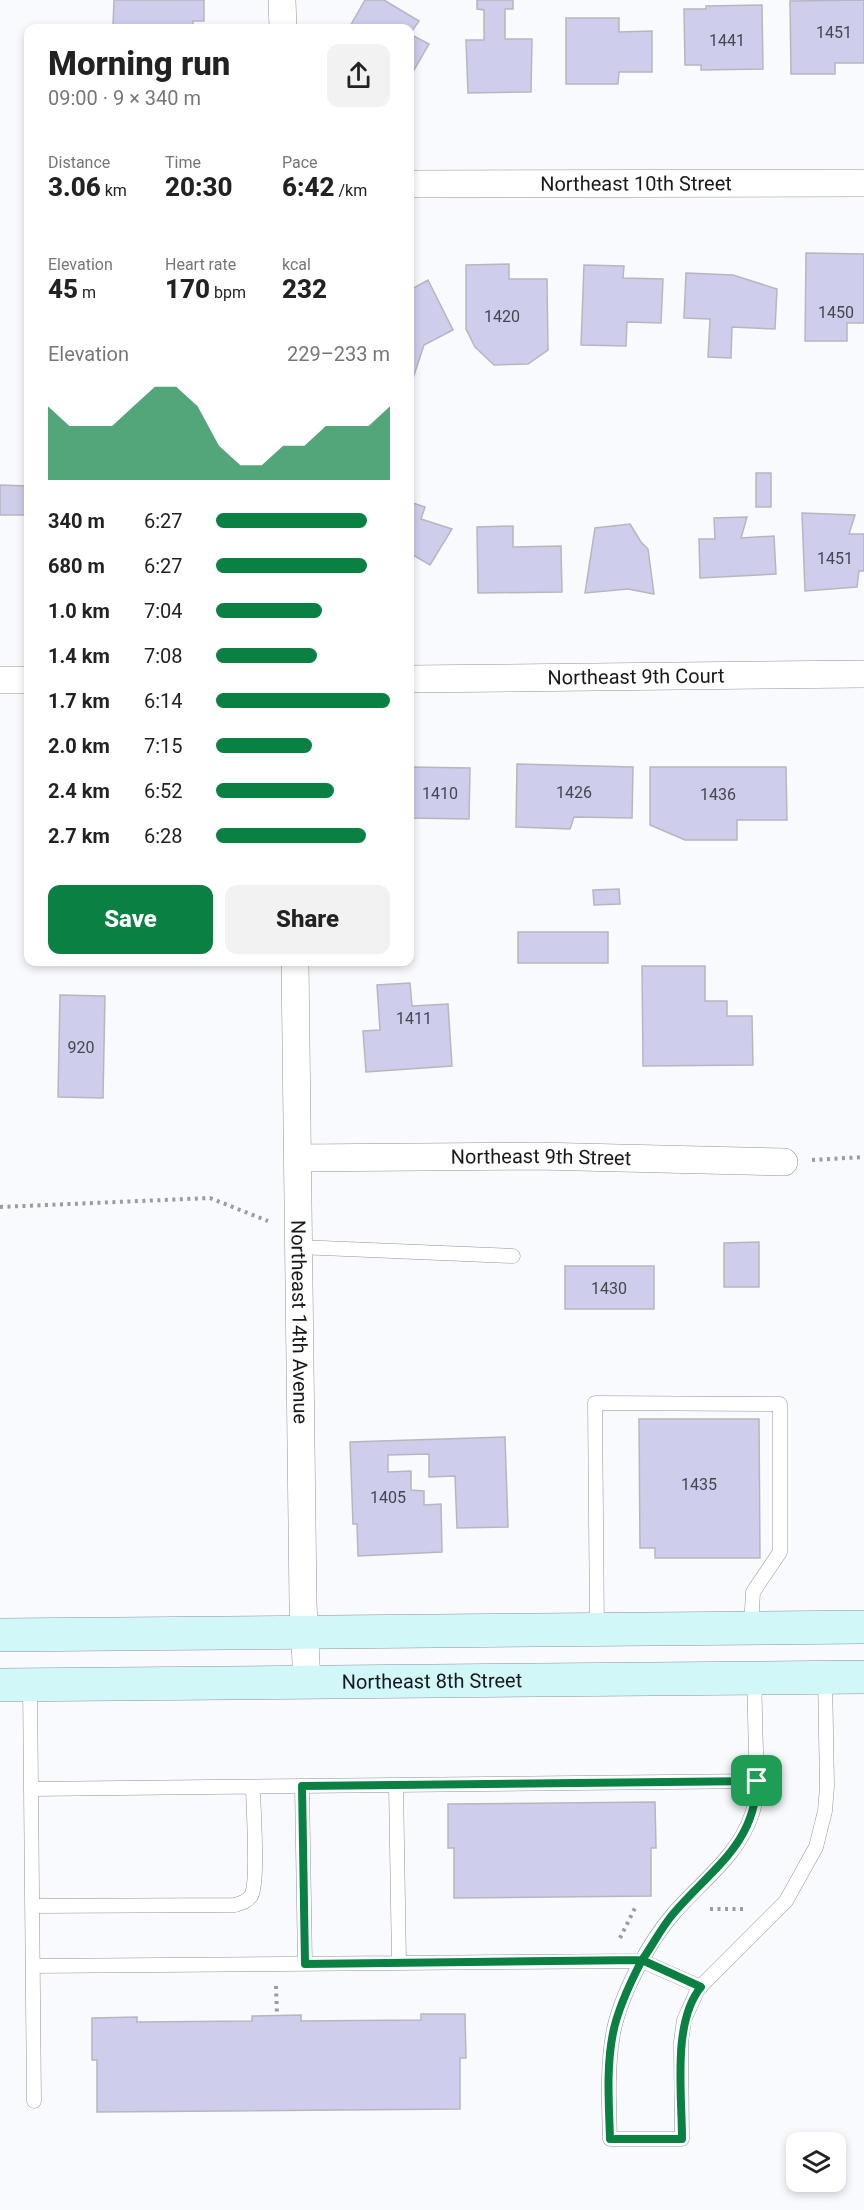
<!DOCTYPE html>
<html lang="en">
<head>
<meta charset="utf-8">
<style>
	body { margin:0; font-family:Roboto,sans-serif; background:#f2f2f2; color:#222; height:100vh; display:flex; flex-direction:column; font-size:22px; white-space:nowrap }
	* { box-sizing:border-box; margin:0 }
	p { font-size:20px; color:#767676 }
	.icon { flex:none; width:33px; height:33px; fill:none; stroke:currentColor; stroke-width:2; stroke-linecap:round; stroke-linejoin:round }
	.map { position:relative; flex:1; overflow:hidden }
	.details { position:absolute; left:24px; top:24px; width:390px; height:942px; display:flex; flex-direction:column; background:#fff; border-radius:12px; box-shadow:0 3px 9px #0003 }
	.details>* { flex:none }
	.buttons { position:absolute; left:786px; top:2132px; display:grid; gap:12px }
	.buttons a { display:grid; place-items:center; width:60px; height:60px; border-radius:12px; background:#fff; box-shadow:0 3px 9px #0003; font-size:30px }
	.pin { position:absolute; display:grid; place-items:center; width:51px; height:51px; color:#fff; margin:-26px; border-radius:12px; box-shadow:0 3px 9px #0006 }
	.round { display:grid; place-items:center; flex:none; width:63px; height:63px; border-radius:12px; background:#f2f2f2 }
	.overview { display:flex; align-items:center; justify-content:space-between; height:102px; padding:0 24px }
	h1 { font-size:33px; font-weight:800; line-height:45px }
	.stats { display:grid; grid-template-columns:repeat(3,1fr); gap:9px; height:102px; padding:6px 24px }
	.stats div { display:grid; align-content:center }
	.stats b { font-size:26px; font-weight:800 }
	.stats small { font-size:16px; font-weight:400 }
	.stats p { font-size:16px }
	.chart { height:168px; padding:12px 24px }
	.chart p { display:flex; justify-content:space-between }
	.chart svg { width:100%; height:108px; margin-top:6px; fill:#0b8043; opacity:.7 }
	.cta { display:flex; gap:12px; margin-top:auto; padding:12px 24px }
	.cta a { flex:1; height:69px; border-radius:12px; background:#0b8043; color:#fff; font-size:24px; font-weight:800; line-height:69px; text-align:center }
	.cta a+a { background:#f2f2f2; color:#222 }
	ul { padding:0 24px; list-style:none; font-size:20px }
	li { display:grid; grid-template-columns:96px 72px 1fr; align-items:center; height:45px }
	li i { height:15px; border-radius:8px; background:#0b8043 }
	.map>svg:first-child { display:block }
</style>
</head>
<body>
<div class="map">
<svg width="864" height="2210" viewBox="0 0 864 2210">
	<rect width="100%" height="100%" fill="#f8fafe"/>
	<path fill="#cecdeb" stroke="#b7b6bf" stroke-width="1.5" d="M114 0H204V21H193V28H140V25H113Z
		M365 0H384L419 21 410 34 429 44 410 77V28H349Z
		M477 0H513V9H505V39H532L531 92 468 93 466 40H484V10L477 9Z
		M864 0V63H835V74H791L790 1Z
		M762 5 763 69 701 70V65H685L684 9H706V6Z
		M566 18H619V32L652 31V72H619L618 84H566Z
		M806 253 864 254V323H847V341H805Z
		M509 264V279H547L548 350 528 364 494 365 475 347 466 329V265Z
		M584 265 624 266 623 278 663 279 661 323 627 322 626 346 581 345Z
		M686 273 733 275 777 289 775 329 732 327 731 358 708 357 710 319 684 318Z
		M428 280 453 330 424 345 412 381 410 379V290Z
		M756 473H771V507H756Z
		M0 485 28 486V515H0Z
		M410 502 425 507 421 519 452 529 430 565 413 555 410 558Z
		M802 513 855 515 849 534H864V571H859L857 587 805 591Z
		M747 517 741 538 774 536 776 574 700 578 699 539H715L714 518Z
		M630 524 641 542 648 549 654 594 628 589 585 593 595 528Z
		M513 526V547L561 546 562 592 478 593 477 527Z
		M517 764 633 767 632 818 574 817 570 829 516 827Z
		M410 767 470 768 469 819 410 818Z
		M650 767H786L787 820H737V840H685L650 825Z
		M619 889 620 904 594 905 593 890Z
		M518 932H608V963H518Z
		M642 966H705V1001H727V1016H752L753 1065 643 1066Z
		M410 983 412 1006 448 1004 452 1066 366 1072 363 1031 380 1030 377 985Z
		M60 995 105 996 103 1098 58 1097Z
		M759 1242V1287H724V1243Z
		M565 1266H654V1309H565Z
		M639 1419H759L760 1558H655V1548H640Z
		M505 1437 508 1527 457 1528 455 1476 429 1477V1454L388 1455V1472L411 1471V1490L424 1491V1505L441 1504 442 1552 358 1556 357 1524H353L350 1442Z
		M655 1802 656 1848H651V1896L454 1898V1848H448V1804Z
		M421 2014H465L466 2058H460V2109L97 2112V2060H92V2018L137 2017V2022L252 2021V2016L301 2015V2021L421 2020Z"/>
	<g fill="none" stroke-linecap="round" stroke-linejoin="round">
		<defs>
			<path id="service" d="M298 1247 513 1256
				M597 1630 595 1403 780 1404V1552L753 1592 751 1628
				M754 1677C755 1702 755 1726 756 1750 756 1771 759 1793 752 1814 738 1856 702 1881 674 1913 648 1943 620 1996 613 2034 607 2069 609 2104 610 2139H682L681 2042 684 2020 698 1989 786 1901 816 1847 825 1811 827 1786 825 1677
				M30 1685 34 2101
				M396 1785 399 1963
				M302 1786 305 1964
				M31 1789 757 1781
				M32 1906 235 1905C241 1903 247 1902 251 1896 259 1883 253 1806 253 1787
				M33 1966 642 1961 701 1987"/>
			<g id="minor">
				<path d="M282 0 283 28"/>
				<path id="s1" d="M410 184 864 183"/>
				<path id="s2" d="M410 679 864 674"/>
				<path d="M0 680H28"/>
				<path id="s3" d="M295 962 303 1603 307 1683"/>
				<path id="s4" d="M298 1158 537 1156 784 1162"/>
			</g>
			<g id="secondary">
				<path d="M0 1635 864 1627"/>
				<path id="s5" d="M0 1685 864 1677"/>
			</g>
		</defs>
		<use href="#service" stroke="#8f939b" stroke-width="15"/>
		<use href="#minor" stroke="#8f939b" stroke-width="28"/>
		<use href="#secondary" stroke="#8f939b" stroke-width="34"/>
		<path stroke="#9a9c9f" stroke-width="4" stroke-dasharray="3 4.5" stroke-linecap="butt" d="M812 1160 864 1157
			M0 1207 210 1198 268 1221
			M710 1909H744
			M620 1938 635 1908
			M276 1986 277 2015"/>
		<use href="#service" stroke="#fff" stroke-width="14"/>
		<use href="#minor" stroke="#fff" stroke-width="27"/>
		<use href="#secondary" stroke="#d1f7f9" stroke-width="33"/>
	</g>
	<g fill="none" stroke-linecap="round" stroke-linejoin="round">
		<defs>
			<path id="route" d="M757 1781 302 1786 305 1964 642 1960C630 1983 618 2008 613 2033 606 2068 609 2104 610 2139H682C682 2094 672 2022 701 1987L642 1960C653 1945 661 1928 673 1914 710 1870 755 1845 757 1781"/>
		</defs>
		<use href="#route" stroke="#fff" stroke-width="12"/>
		<use href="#route" stroke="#0b8043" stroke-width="8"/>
	</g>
	<g text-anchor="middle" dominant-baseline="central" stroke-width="5" stroke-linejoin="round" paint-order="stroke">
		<g font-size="16" fill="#454650">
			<text x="834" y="32">1451</text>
			<text x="727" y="40">1441</text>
			<text x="836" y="312">1450</text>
			<text x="502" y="316">1420</text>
			<text x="835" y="558">1451</text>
			<text x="574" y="792">1426</text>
			<text x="440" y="793">1410</text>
			<text x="718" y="794">1436</text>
			<text x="414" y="1018">1411</text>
			<text x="81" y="1047">920</text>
			<text x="609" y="1288">1430</text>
			<text x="699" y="1484">1435</text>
			<text x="388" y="1497">1405</text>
		</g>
		<g font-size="20" fill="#17191c" stroke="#f8fafe">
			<text stroke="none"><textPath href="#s1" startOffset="226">Northeast 10th Street</textPath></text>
			<text stroke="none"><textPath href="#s2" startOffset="226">Northeast 9th Court</textPath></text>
			<text stroke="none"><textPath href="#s4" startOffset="243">Northeast 9th Street</textPath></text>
			<text stroke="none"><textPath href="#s3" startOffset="360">Northeast 14th Avenue</textPath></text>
			<text stroke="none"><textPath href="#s5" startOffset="432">Northeast 8th Street</textPath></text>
		</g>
	</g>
</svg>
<div class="buttons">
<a><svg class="icon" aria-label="layers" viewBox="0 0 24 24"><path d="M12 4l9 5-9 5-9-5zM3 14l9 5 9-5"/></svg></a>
</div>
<div class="pin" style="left:757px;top:1781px;background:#1e9e55"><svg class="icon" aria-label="arrive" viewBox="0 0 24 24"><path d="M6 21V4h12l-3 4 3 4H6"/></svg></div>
<section class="details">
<div class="overview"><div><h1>Morning run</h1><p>09:00 · 9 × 340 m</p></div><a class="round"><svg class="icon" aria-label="share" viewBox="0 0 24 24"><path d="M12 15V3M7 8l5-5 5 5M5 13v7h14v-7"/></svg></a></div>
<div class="stats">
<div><p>Distance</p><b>3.06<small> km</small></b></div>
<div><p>Time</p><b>20:30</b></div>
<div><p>Pace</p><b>6:42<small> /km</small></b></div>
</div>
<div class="stats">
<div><p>Elevation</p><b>45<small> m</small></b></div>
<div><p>Heart rate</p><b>170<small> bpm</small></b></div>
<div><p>kcal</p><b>232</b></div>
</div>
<div class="chart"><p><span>Elevation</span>229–233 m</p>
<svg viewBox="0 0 160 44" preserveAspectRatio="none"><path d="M0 44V14L10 22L20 22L30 22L40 14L50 6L60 6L70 14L80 30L90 38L100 38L110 30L120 30L130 22L140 22L150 22L160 14V44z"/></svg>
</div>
<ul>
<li><b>340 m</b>6:27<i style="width:87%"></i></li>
<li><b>680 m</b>6:27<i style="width:87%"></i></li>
<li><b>1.0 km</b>7:04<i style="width:61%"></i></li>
<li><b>1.4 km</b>7:08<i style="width:58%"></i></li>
<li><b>1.7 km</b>6:14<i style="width:100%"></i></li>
<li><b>2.0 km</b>7:15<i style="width:55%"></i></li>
<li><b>2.4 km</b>6:52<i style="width:68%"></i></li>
<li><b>2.7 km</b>6:28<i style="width:86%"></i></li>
</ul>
<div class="cta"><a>Save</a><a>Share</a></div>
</section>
</div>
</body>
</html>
